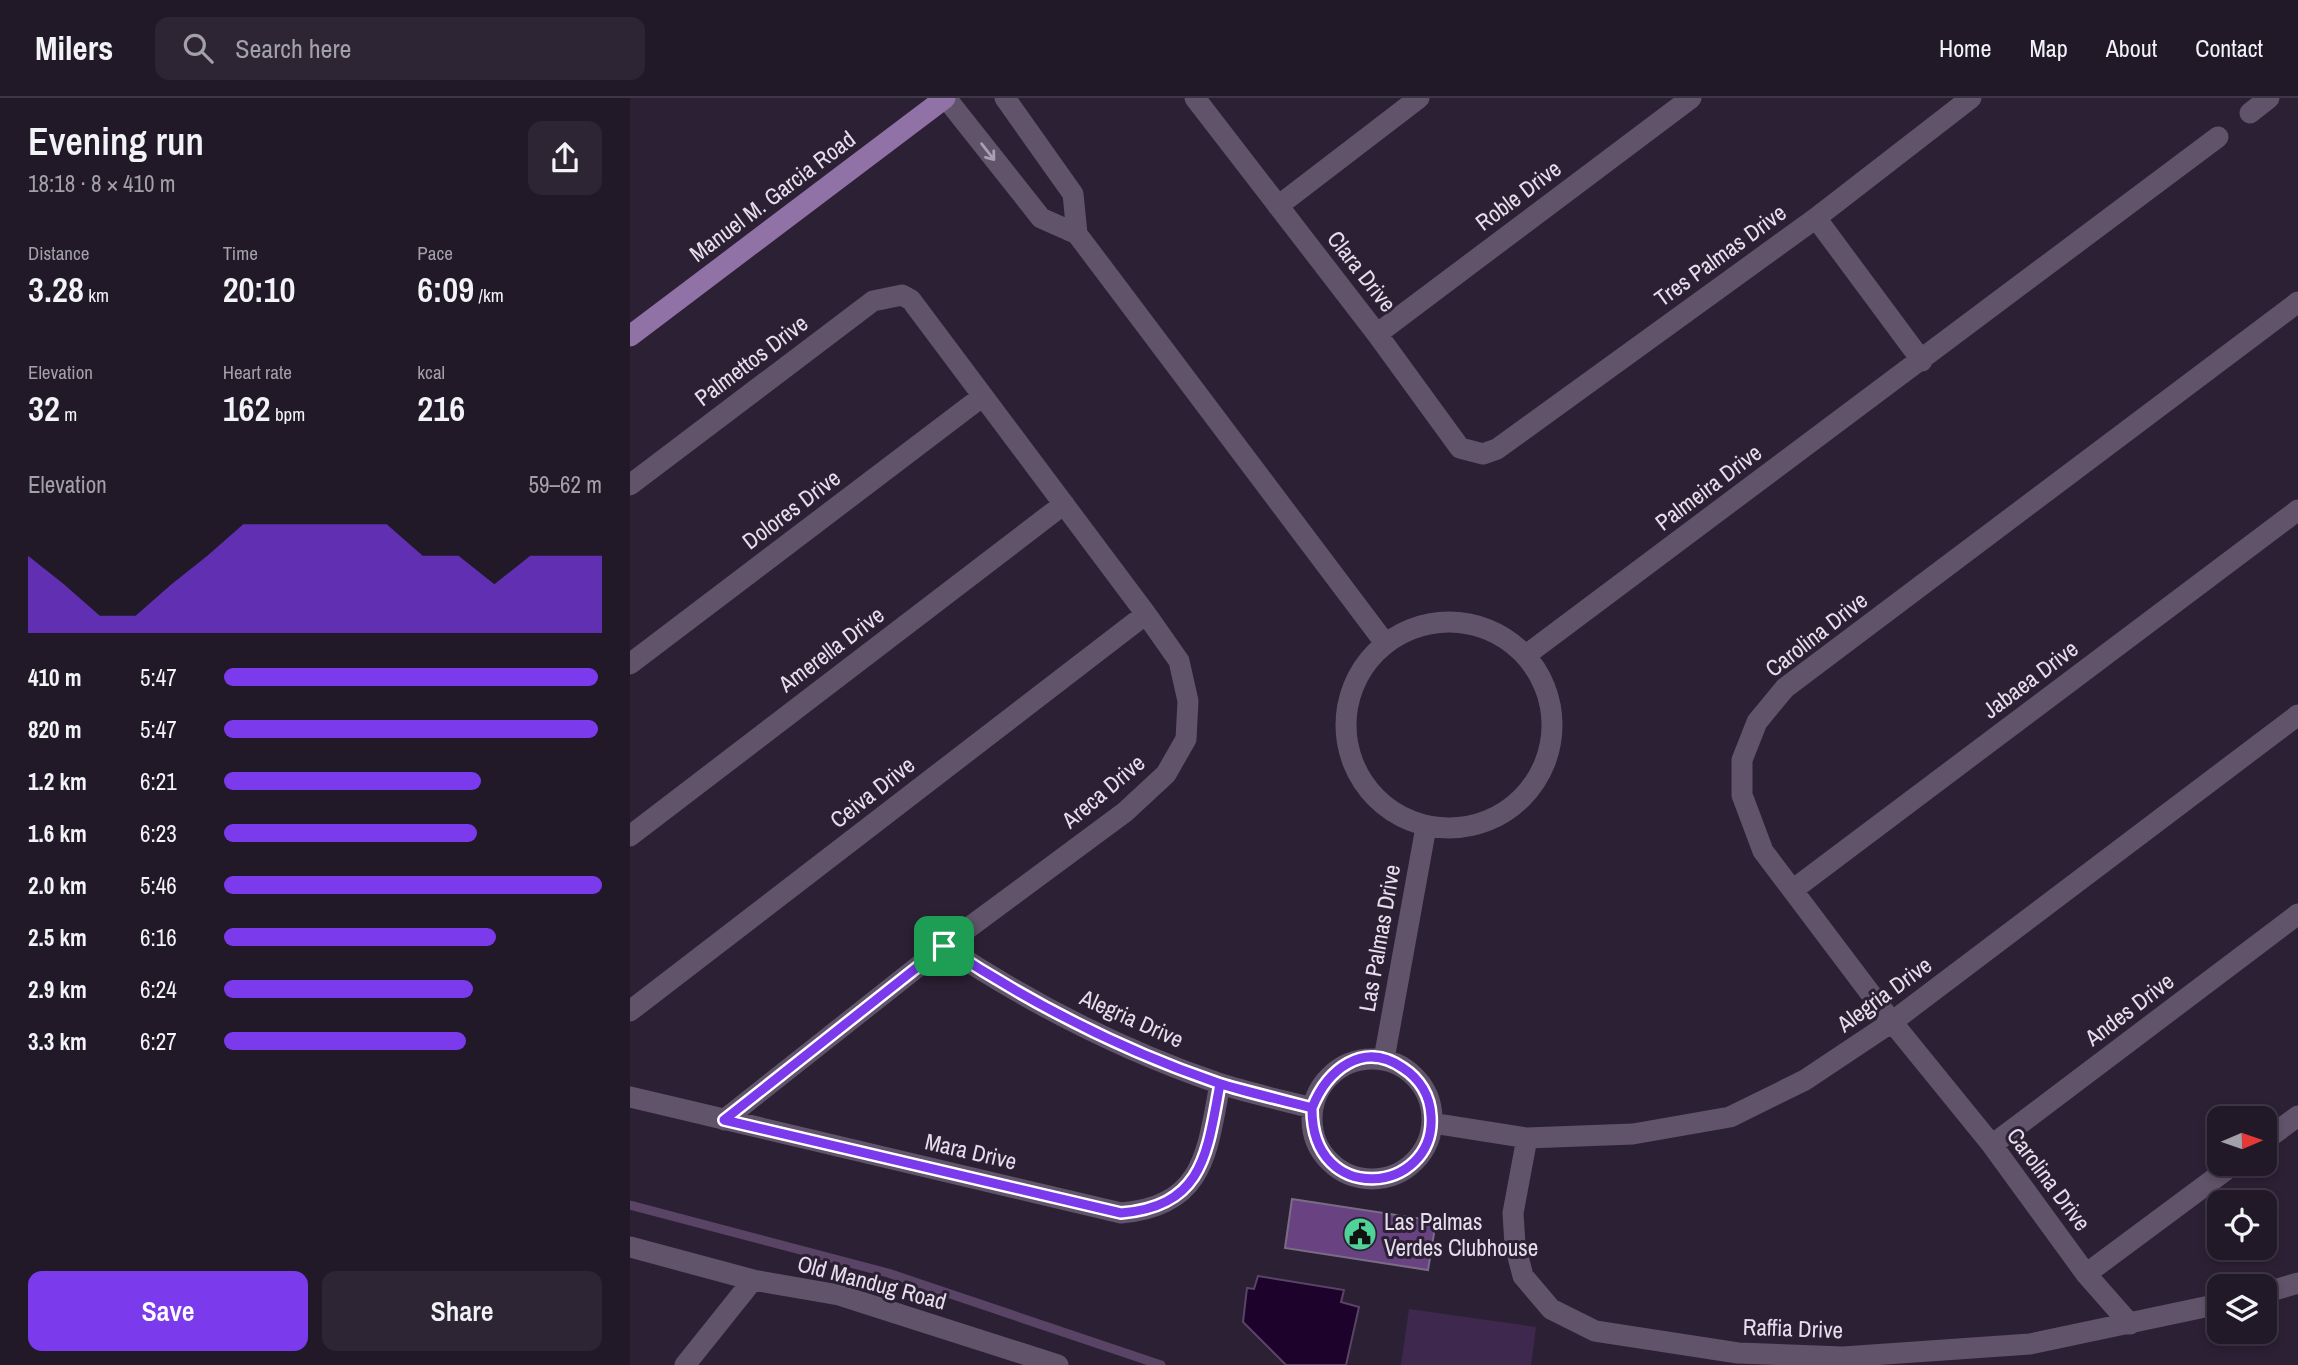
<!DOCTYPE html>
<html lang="en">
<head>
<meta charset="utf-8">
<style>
	body { margin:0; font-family:"Archivo Narrow",sans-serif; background:#2d2534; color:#f1f3f6; height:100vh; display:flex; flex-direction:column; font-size:26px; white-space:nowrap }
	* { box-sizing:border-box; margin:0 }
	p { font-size:23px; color:#a2a0a8 }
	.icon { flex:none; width:38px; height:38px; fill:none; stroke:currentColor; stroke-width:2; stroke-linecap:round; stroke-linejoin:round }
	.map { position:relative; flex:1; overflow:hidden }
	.panel { display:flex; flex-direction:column; background:#211828; width:630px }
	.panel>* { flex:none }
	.needle { width:46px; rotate:88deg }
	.controls { position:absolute; left:1577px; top:1008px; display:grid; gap:14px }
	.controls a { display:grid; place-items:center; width:70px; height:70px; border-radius:14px; background:#211828; box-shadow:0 4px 10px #0003,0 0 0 2px #3e3745; font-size:35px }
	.pin { position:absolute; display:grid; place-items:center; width:60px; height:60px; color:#fff; margin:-30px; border-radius:14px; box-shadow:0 4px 10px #0006 }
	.round { display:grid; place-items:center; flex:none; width:74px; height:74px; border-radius:14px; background:#2d2534 }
	.overview { display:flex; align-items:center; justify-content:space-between; height:119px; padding:0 28px }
	h1 { font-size:38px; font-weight:600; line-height:52px }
	.figures { display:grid; grid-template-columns:repeat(3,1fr); gap:10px; height:119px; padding:7px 28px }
	.figures div { display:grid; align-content:center }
	.figures b { font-size:35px; font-weight:600 }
	.figures small { font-size:19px; font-weight:400 }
	.figures p { font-size:19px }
	.chart { height:196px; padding:14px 28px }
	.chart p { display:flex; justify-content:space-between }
	.chart svg { width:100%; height:126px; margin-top:7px; fill:#7c3aed; opacity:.7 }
	.cta { display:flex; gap:14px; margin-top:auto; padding:14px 28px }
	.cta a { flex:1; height:80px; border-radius:14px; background:#7c3aed; color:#fff; font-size:28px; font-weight:600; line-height:80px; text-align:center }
	.cta a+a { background:#2d2534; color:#f1f3f6 }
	ul { padding:0 28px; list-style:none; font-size:23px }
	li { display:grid; grid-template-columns:112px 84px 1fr; align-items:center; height:52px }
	li i { height:18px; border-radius:9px; background:#7c3aed }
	header { display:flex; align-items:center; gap:42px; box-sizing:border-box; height:98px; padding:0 35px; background:#211828; border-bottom:2px solid #3e3745 }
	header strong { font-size:33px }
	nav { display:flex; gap:38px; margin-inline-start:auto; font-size:24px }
	.search { width:490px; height:63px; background:#2d2534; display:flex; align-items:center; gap:18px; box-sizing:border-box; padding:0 24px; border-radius:14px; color:#a2a0a8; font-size:26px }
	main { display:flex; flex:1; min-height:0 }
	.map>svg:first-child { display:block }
</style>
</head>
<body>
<header>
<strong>Milers</strong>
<div class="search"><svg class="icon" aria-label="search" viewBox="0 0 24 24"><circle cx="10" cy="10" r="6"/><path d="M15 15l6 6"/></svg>Search here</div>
<nav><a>Home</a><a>Map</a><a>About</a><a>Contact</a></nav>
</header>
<main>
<section class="panel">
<div class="overview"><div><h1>Evening run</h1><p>18:18 · 8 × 410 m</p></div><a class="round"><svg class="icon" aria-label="share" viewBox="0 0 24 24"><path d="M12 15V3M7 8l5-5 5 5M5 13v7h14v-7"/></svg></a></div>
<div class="figures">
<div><p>Distance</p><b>3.28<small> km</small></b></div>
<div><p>Time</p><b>20:10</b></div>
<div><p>Pace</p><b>6:09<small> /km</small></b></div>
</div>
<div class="figures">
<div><p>Elevation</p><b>32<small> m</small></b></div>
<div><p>Heart rate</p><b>162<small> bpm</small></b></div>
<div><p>kcal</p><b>216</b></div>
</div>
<div class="chart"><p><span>Elevation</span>59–62 m</p>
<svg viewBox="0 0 160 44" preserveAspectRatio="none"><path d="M0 44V17L10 27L20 38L30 38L40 27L50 17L60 6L70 6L80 6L90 6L100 6L110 17L120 17L130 27L140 17L150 17L160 17V44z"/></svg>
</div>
<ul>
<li><b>410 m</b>5:47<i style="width:99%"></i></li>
<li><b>820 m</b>5:47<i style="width:99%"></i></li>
<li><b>1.2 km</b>6:21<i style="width:68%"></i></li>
<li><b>1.6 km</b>6:23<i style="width:67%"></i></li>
<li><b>2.0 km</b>5:46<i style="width:100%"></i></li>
<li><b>2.5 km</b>6:16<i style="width:72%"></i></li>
<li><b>2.9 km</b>6:24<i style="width:66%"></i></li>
<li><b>3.3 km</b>6:27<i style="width:64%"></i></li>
</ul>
<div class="cta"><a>Save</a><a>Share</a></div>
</section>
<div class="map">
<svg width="1668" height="1267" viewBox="0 0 1668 1267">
	<rect width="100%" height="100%" fill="#2c2035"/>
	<path fill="#3f284e" d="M779 1211 906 1229 901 1267H771Z"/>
	<path fill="#1d022c" stroke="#594466" stroke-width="2" d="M628 1178 714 1192 711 1204 729 1209 716 1267H656L613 1224 617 1190 624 1191Z"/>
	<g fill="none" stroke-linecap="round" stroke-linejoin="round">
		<path stroke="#594466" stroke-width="9" d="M0 1107 258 1175 531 1267"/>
	</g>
	<path fill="#694381" stroke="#7b6c85" stroke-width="2" d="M662 1101 806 1123 798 1172 655 1150Z"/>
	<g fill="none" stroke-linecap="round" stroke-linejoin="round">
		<path stroke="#60536a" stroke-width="21" d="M316 0 411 120 447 136 755 545
			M375 0 443 96 447 136
			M565 0 747 236 830 350 853 356 867 351 1186 120 1341 0
			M1620 15 1639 0
			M648 108 789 0
			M1186 120 1292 263
			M747 236 1061 0
			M0 387 243 203 272 197 281 202 516 516 549 563 558 603 556 641 536 676 495 714 314 848 94 1022
			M716 627a103 103 0 1 1 206 0a103 103 0 1 1-206 0Z
			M896 557 1588 39
			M0 566 353 298
			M0 738 434 406
			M1164 791 1668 412
			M314 848C400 905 491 952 588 985 619 995 651 1002 682 1010
			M0 913 516 516
			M682 1021a60 60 0 1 1 120 0a60 60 0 1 1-120 0Z
			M754 961 796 729
			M0 999 491 1115C574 1108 577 1055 590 986
			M802 1025 897 1040 1003 1036 1100 1019 1175 982 1262 924 1668 617
			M897 1040 883 1115 885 1147 893 1178 921 1211 965 1233 1108 1255 1213 1259 1400 1246 1589 1206
			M1634 1043 1668 1018
			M1362 1047 1668 816
			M0 1149 123 1182 209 1197 428 1267
			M1456 1176 1604 1066
			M1634 1195 1668 1185
			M1500 1226 1456 1176 1362 1047 1262 924 1133 753 1112 697V662L1127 624 1155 590 1668 204
			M55 1267 123 1182"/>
		<path stroke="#9172a6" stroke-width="21" d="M0 238 315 0"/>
	</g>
	<defs><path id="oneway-shaft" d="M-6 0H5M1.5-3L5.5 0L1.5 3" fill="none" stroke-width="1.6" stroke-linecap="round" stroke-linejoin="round" transform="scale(1.75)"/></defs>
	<use stroke="#aa9fb2" href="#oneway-shaft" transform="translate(358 54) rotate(52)"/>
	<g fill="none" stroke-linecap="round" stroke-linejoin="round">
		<defs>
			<path id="route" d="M314 848C400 905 491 952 588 985 619 995 651 1002 682 1010 697 972 733 942 773 970 790 981 800 998 801 1018 806 1096 681 1110 682 1010L590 986C577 1055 574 1108 491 1115L94 1022 314 848"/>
		</defs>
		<use href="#route" stroke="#fff" stroke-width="14"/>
		<use href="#route" stroke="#7c3aed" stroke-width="9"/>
	</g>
	<defs>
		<symbol id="civic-disc" viewBox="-11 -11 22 22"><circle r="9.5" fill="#4fd399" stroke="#2c2035"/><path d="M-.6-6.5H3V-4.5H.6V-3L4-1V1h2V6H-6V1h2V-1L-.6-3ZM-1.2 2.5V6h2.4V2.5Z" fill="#111"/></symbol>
	</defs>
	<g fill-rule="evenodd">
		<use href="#civic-disc" x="711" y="1117" width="38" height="38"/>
	</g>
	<g text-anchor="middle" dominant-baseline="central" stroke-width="6" stroke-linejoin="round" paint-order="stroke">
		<g font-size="23" fill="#e6deec" stroke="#2c2035">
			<text transform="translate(888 97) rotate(-37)">Roble Drive</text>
			<text transform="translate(142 98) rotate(-37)">Manuel M. Garcia Road</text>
			<text transform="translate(1090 157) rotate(-36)">Tres Palmas Drive</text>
			<text transform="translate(732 173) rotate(52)">Clara Drive</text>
			<text transform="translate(121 262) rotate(-37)">Palmettos Drive</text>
			<text transform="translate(1078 389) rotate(-37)">Palmeira Drive</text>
			<text transform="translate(161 411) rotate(-37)">Dolores Drive</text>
			<text transform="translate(1186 536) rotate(-38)">Carolina Drive</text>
			<text transform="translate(201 551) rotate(-37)">Amerella Drive</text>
			<text transform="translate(1400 581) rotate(-37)">Jabaea Drive</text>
			<text transform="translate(473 693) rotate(-40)">Areca Drive</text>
			<text transform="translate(242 694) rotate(-38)">Ceiva Drive</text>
			<text transform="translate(749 840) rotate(-80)">Las Palmas Drive</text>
			<text transform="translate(1254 896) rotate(-36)">Alegria Drive</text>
			<text transform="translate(1499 911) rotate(-37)">Andes Drive</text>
			<text transform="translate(502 920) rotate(24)">Alegria Drive</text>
			<text transform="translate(341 1053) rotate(13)">Mara Drive</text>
			<text transform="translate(1419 1081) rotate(53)">Carolina Drive</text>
			<text transform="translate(242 1184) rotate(15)">Old Mandug Road</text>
			<text transform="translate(1163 1230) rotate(2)">Raffia Drive</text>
		</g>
		<g font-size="23" fill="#e6deec" stroke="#2c2035" text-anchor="start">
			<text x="754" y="1123">Las Palmas<tspan x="754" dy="26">Verdes Clubhouse</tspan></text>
		</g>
	</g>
</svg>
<div class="controls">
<a><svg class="needle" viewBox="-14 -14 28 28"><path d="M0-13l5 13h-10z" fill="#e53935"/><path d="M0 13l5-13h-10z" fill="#a2a0a8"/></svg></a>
<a><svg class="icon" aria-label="locate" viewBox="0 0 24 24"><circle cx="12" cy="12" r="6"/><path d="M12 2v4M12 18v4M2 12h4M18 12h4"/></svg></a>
<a><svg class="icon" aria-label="layers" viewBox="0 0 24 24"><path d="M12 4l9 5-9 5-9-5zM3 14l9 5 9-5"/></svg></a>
</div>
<div class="pin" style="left:314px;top:848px;background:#1e9e55"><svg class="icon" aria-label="arrive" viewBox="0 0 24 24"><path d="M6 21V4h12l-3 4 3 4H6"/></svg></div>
</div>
</main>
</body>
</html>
